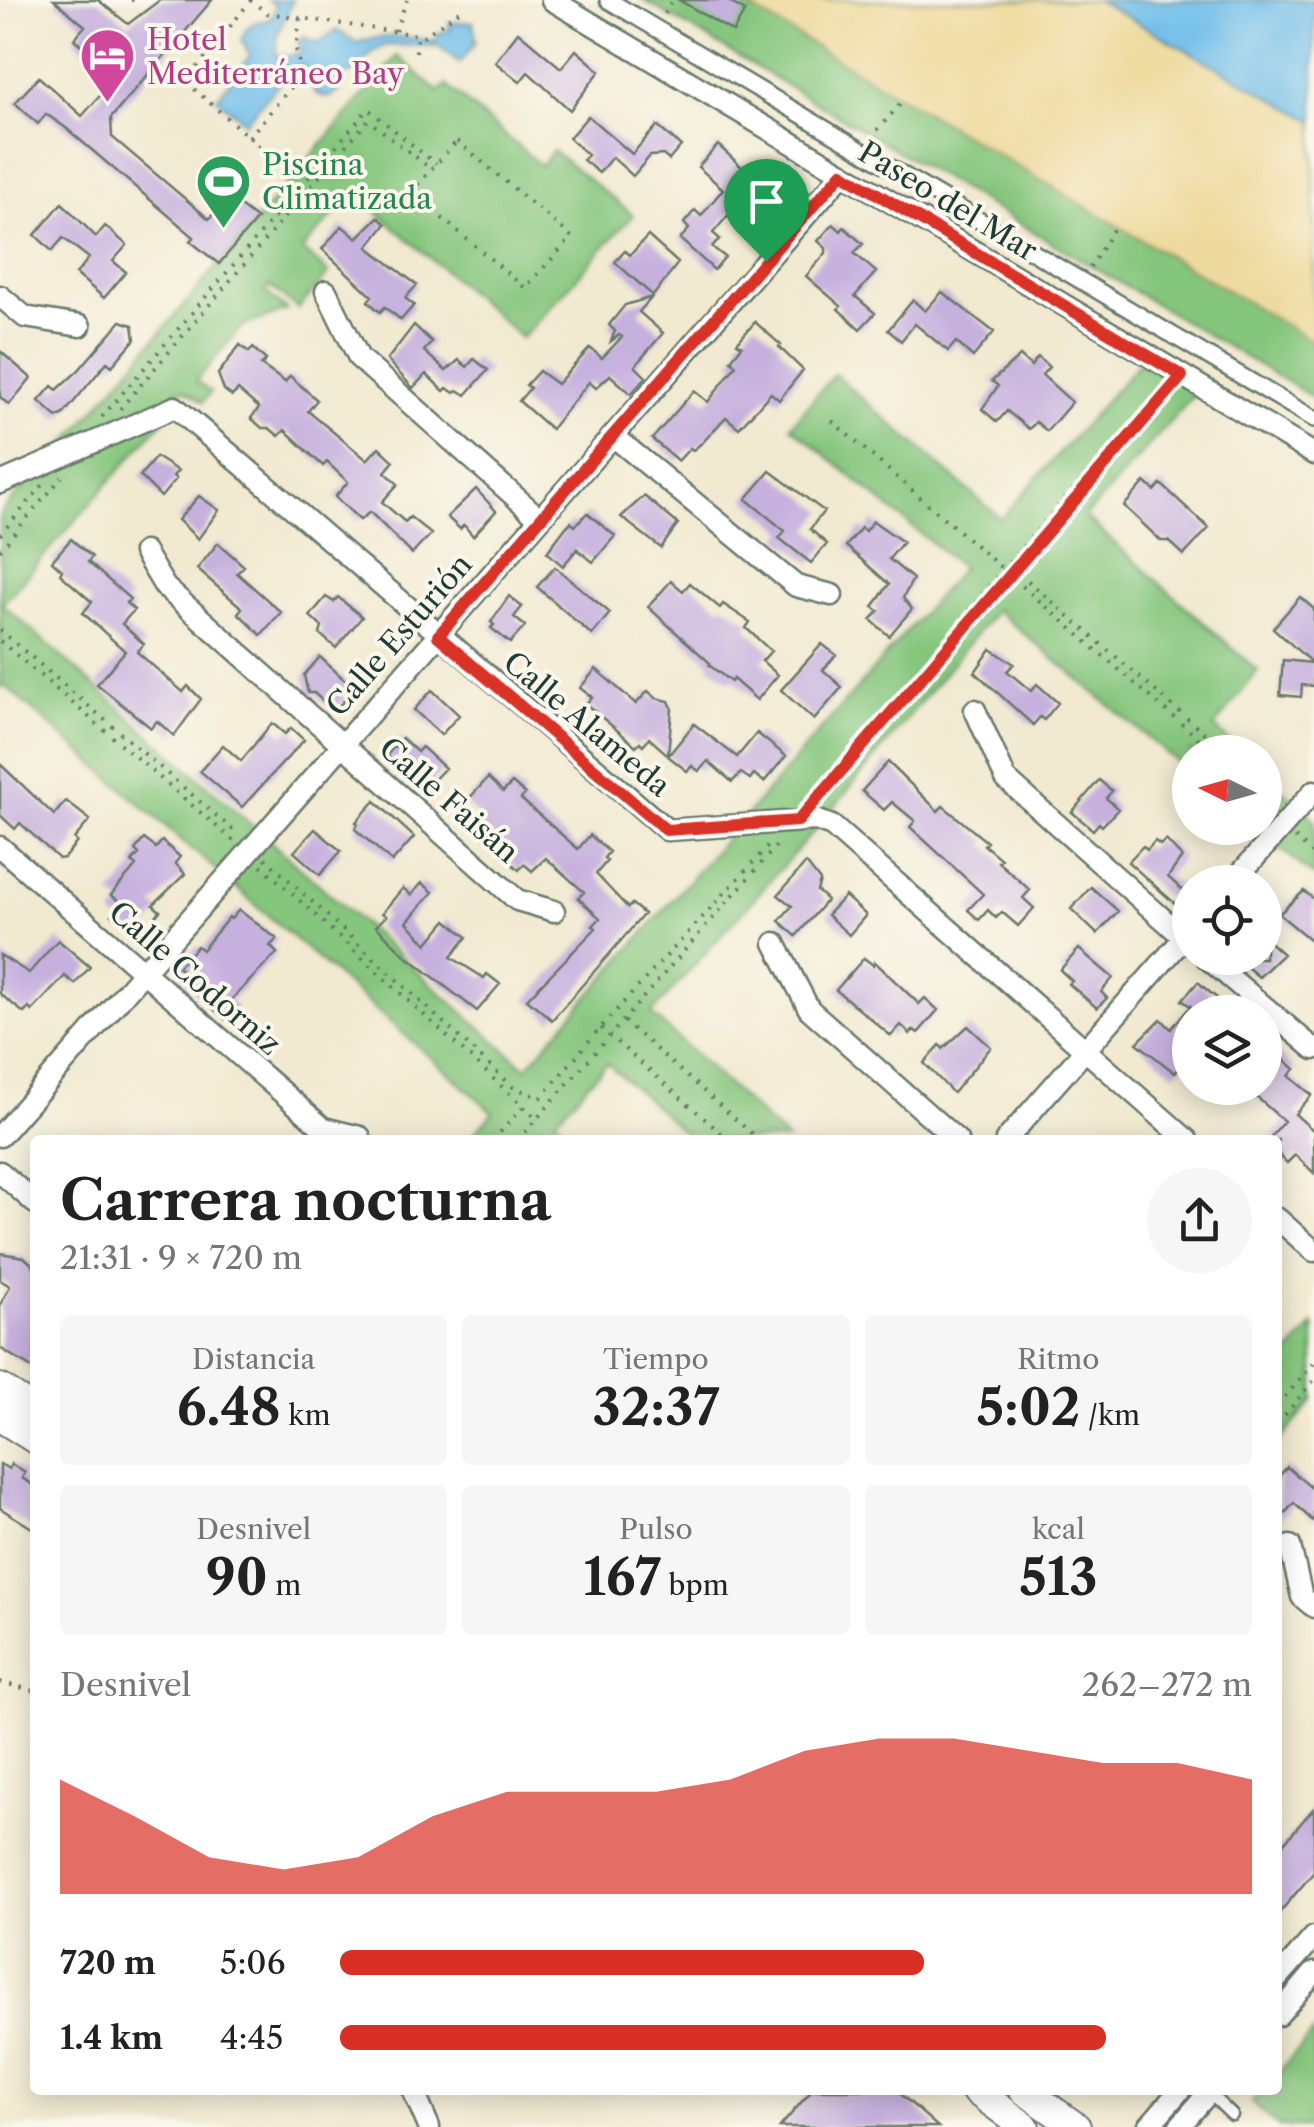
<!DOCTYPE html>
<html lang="es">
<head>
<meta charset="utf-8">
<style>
	body { margin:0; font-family:"Libre Caslon Text",serif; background:#f6f6f6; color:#222; height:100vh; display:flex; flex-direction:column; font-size:38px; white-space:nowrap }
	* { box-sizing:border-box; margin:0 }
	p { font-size:32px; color:#767676 }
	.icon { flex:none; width:55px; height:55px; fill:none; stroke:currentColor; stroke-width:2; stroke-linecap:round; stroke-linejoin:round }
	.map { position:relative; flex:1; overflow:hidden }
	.sheet { position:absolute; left:30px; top:1135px; width:1252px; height:960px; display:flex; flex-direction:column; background:#fff; border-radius:10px; box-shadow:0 5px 25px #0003 }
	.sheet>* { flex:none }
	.needle { width:65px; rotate:275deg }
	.buttons { position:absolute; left:1172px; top:735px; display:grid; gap:20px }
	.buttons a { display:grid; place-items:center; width:110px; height:110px; border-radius:50%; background:#fff; box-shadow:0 5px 25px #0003; font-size:50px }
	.pin { position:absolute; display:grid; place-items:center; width:85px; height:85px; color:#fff; margin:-102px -42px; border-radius:50% 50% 50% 0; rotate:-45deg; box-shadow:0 0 10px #0007 }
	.pin .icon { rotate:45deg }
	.round { display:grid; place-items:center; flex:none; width:105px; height:105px; border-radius:52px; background:#f6f6f6 }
	.head { display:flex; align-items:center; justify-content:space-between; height:170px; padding:0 30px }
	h1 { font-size:55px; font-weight:700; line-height:75px }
	.stats { display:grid; grid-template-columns:repeat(3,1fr); gap:15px; height:170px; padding:10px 30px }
	.stats div { display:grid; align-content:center; border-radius:10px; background:#f6f6f6; text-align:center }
	.stats b { font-size:50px; font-weight:700 }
	.stats small { font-size:28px; font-weight:400 }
	.stats p { font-size:28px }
	.chart { height:280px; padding:20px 30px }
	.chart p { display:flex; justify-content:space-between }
	.chart svg { width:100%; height:180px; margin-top:10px; fill:#d93025; opacity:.7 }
	ul { padding:0 30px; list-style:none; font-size:32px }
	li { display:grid; grid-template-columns:160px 120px 1fr; align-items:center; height:75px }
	li i { height:25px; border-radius:12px; background:#d93025 }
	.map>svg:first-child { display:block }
</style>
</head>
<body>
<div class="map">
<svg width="1314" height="2127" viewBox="0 0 1314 2127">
	<rect width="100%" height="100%" fill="#fbf7ec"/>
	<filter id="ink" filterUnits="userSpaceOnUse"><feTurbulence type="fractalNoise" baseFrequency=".01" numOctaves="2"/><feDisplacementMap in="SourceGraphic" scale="20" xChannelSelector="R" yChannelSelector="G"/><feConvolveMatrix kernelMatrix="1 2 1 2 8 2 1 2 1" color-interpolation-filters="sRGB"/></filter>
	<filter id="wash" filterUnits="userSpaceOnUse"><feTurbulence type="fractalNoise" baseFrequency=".0048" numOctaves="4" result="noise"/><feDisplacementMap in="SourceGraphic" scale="40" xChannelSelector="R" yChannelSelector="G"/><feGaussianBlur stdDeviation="2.25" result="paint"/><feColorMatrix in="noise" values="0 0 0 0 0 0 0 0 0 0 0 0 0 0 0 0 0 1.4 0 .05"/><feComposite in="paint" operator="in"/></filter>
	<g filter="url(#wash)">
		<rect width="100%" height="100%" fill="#f1e9d0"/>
		<path fill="#85c67d" stroke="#528258" stroke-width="2.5" d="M643 0H737L1314 342V398Z
			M397 56 439 92 446 85 541 166 553 151 633 215 522 338 354 192 302 250 329 273 298 309 270 286 265 292 287 310 241 327 196 381 211 392 203 402 187 391 178 390 157 413 175 407 2 604 526 1068 962 568 791 426 834 374 1001 519 1147 354 1201 387 1085 517 1258 671 1214 727 1241 752H1190V773L996 610 822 822 651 1014 787 1140H692L607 1063 555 1120 580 1140H468L493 1112 4 685 0 688V514L42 466 50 462Z
			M1265 774 1314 819V876L1254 828H1265Z
			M1314 1325V1400L1278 1443V1366Z
			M1314 2032V2127H1279L1252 2102 1263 2090H1278V2073Z"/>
		<path fill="#eeda9e" stroke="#868c69" stroke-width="2.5" d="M737 0H1097L1314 121V342Z"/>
		<path fill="#70beea" stroke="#487e8f" stroke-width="2.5" d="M268 0H293L278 33 276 56H289L302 51 298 41 304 37 318 43 337 30 357 43C382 33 409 37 435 41L439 33 451 29 449 23 473 22 476 42 460 63 439 46 386 45 374 51 352 73 333 78 339 92 327 98 315 93 303 65 291 69 245 122 217 98 250 56 242 40C247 22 255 22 271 19L276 6Z
			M1097 0H1314V121Z"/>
		<g id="blocks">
			<path fill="#c6b0de" d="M54 0H98L128 24 160 0H212L111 118 112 137 209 219 228 197 257 219 219 264 190 241 194 237 66 128 46 114 38 124 15 103 39 77 82 116 129 63 103 42 93 55 74 39 85 26Z
				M679 0H726L745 11 733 32Z
				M518 32 561 68 576 50 600 71 570 110 528 72 520 82 495 62Z
				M588 116 632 154 657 126 681 146 669 160 663 155 650 156 633 176 612 157 599 173 583 160 588 155 569 138Z
				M718 145 757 181 713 233 720 239 712 247 725 257 714 270 680 239 689 229 684 223 695 210 701 216 723 189 698 167Z
				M62 203 96 237 105 226 127 245 113 261 126 272 104 298 76 274 89 258 63 238 52 251 35 235Z
				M378 217 386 224 368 247 417 285 405 298 414 305 401 320 385 307 380 312 368 301 372 296 322 249 342 226 357 238Z
				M833 224 841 231 844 227 863 244 854 253 876 272 855 296 875 313 860 329 838 309 841 306 806 276 826 253V248L818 241Z
				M648 236 678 263 653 296 615 262 625 251 630 255Z
				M942 292 994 332 973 357 956 342 948 351 915 324 901 341 888 330 913 300 925 311Z
				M652 297 639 312 663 333 635 366 646 377 631 394 610 375 596 388 589 382 551 429 519 401 530 388 526 385 539 371 557 384 590 348 602 358 622 337 619 335 611 341 615 331 609 325 625 305Z
				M121 321 133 325 135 339 112 366 107 362 63 415 57 417 39 401 52 386 57 390 78 371Z
				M755 322 781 345 779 347 803 370 779 400 771 393 739 428 726 417 703 442 693 450 690 448 678 461 652 439 694 391 708 402 736 365 731 360 742 346 737 343Z
				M414 325 432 342 424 351 446 371 459 360 467 367 474 359 488 370 466 395 458 390 454 393 447 388 444 391 426 374 413 388 387 360Z
				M240 345 249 352 253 348 266 360 261 365 285 382 290 376 317 400 308 411 367 460 379 447 394 461 385 472 398 484 382 502 405 522 410 517 431 534 412 554 370 512 360 520 335 497 348 482 327 462 323 466 285 430 279 436 269 428H262L251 418 259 408 238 390 232 396 224 390 218 374Z
				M0 351 31 378 9 405 0 397Z
				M1020 356 1031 366 1038 357 1049 367 1042 375 1072 402 1047 431 1036 422 1029 429 1007 411 997 422 982 409 998 386 992 381Z
				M156 457 178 471 173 476 176 479 161 497 140 476Z
				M770 471 824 511 810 529 827 544 811 563 779 538 785 531 746 499Z
				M1145 482 1155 491 1161 484 1209 528 1184 555 1169 541H1161L1124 506Z
				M476 489 496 511 473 536 464 525 460 529 447 517Z
				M199 496 219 510 198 539 178 520Z
				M644 496 678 524 661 548 621 517Z
				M587 513 615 536 593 562 577 549 563 566 547 552 566 527 571 522 575 526Z
				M873 521 903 542 889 559 913 579 903 598 912 609 889 636 871 620 879 611 873 607 889 584 846 546 861 528 865 531Z
				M71 539 92 557 88 562 130 599 126 603 134 610 122 624 144 644 137 652 183 692 188 686 201 699 174 736 157 721 151 728 97 684 125 651 83 613 92 602 60 574 62 570 52 561Z
				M218 543 244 566 237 573 281 612 261 635 238 613 242 608 197 569Z
				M555 567 610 613 592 635 537 587Z
				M671 581 683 591 690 583 720 608 723 604 750 622 746 628 771 651 762 661 778 675 757 700 733 679 731 682 709 665 710 663 648 607Z
				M509 596 522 607 514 617 525 626 510 643 491 628 494 625 491 622Z
				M326 597 334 602 338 597 362 617 336 648 320 634 322 627 310 616Z
				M1300 597 1314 609 1313 686 1302 685 1301 697 1280 695 1283 660 1312 663 1273 628Z
				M822 644 836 655 823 670 842 687 814 720 781 690Z
				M991 649 1014 664 1007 671 1031 691 1037 684 1058 703 1044 720 1040 717 1033 725 975 672Z
				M320 657 347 682 343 687 350 694 334 711 314 693H308L304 675Z
				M596 669 636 704 648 691 656 698 669 701 672 708 668 755 649 738 643 745 640 742 636 746 586 704 592 697 580 688Z
				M432 690 459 715 441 735 414 710Z
				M272 723 285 734 291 728 304 740 242 807 200 771 223 745 241 761Z
				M694 724 737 757 757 733 786 756 764 782 754 774 750 779 741 773 732 782 708 761 699 771 692 766 687 771 668 756Z
				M402 738 417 752 422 747 445 768 423 791 387 755Z
				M888 762 938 811 943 806 987 842 984 845 1001 859 998 862 1030 890 1023 898 1034 908 1018 926 1002 912 996 918 988 910 979 920 968 910 983 894 910 827 915 821 892 802 884 810 862 791Z
				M0 764 54 815 66 801 90 820 74 839 77 842 64 858 59 859 20 823 15 829 0 815Z
				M488 778 503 792 512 783 525 794 521 799 578 849 590 835 609 852 604 858 607 861 596 874 628 908 632 904 644 914 552 1020 527 999 596 928 593 926 600 918 578 898 584 892 546 858 532 871 524 864 519 870 502 855 506 846 490 833 485 838 473 828 482 819 465 803Z
				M1099 780 1112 791 1106 798 1118 809 1102 826 1099 823 1093 830 1072 812Z
				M375 801 414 837 392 862 355 829 358 824 356 822Z
				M315 829 341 851 320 875 294 852Z
				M144 839 156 848 162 841 180 857 175 863 185 874 153 905 160 911 139 936 112 915 122 903 111 895 136 866 132 862 139 854 135 850Z
				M1166 840 1182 857 1168 877 1190 897 1181 909 1128 862 1143 846 1147 850 1155 841 1160 845Z
				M806 863 820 881 817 891 827 900 796 936 779 921 792 906 778 895Z
				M422 883 433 892 407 922 427 944 447 920 467 937 451 957 484 978 487 974 500 984 477 1011 405 955 376 926 386 916 382 913 403 888 411 895Z
				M1091 887 1118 911 1097 934 1071 909Z
				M1304 891 1314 899V943L1279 914Z
				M845 896 866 915 849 935 827 915Z
				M239 910 277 939 270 946 277 953 230 1001 237 1007 225 1019 177 976 182 970 178 967 197 946 202 950 229 917 231 919Z
				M1265 938 1283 954 1259 977 1236 958H1265Z
				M58 940 90 967 75 984 65 976 32 1011 29 1008 24 1013 0 994V955L29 973Z
				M1079 949 1113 978 1101 992 1107 998 1097 1008 1069 984 1072 981 1060 970Z
				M864 958 873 965 875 962 919 1004 925 998 938 1010 918 1033 914 1030 910 1034 901 1025 891 1036 836 990Z
				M1198 982 1207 990 1234 1012H1198L1182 1000Z
				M1190 1007V1057L1175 1073 1137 1043 1161 1019 1171 1029Z
				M968 1026 991 1047 953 1093 924 1063 940 1045 943 1049Z
				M1276 1052 1295 1069 1289 1076 1312 1095 1295 1114 1314 1131V1173L1295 1155 1287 1163 1278 1154V1140H1268L1284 1121 1246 1088H1265V1065Z
				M0 1253 24 1257 35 1267V1370L0 1348V1305L10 1286 0 1280Z
				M0 1464 9 1469 11 1464 25 1473 22 1478 35 1486V1530L0 1508Z
				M1287 1467 1314 1490V1522L1294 1503 1278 1521V1477Z
				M1314 1808V1872L1278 1914V1850Z
				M812 2090H896L938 2127H780Z"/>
		</g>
	</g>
	<g filter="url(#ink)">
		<use href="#blocks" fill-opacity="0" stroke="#68796b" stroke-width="2.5"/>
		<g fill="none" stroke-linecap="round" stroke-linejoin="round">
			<defs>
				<path id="service" d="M1209 2093 1232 2115"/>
				<path id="pedestrian" d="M608 0 1314 419"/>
				<path id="minor" d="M552 0 1314 454
					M326 291 359 358 540 519
					M0 296 25 317 80 326
					M613 436 796 586 832 595
					M0 483 175 407 667 830 816 820 832 826 1187 1140
					M144 552 165 587 517 900 554 911
					M975 710 1006 779 1190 943
					M0 847 323 1128 360 1137
					M1233 882 1314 791
					M775 943 809 1009 957 1140
					M1207 958 1314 1049
					M0 1136 843 173
					M1006 1140 1190 931
					M0 1172 35 1203
					M1278 1219 1314 1251
					M1290 1546 1302 1597 1314 1607
					M1278 1978 1314 1937
					M1278 2015 1314 1973
					M413 2090 429 2127
					M1148 2127 1180 2090
					M1179 2127 1211 2090"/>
				<path id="tertiary" d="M0 1388 35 1411
					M0 1417 35 1439
					M975 2090 1025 2127
					M1024 2090 1076 2127"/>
			</defs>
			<use href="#service" stroke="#68796b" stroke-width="15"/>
			<use href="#pedestrian" stroke="#68796b" stroke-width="20"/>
			<use href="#minor" stroke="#68796b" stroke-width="25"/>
			<use href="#tertiary" stroke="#68796b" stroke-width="32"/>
			<path stroke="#68796b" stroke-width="4" stroke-dasharray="2.5 8" stroke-linecap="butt" d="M131 0H134
				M250 0 267 13 424 36 459 11
				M251 0 186 82 275 160
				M665 14 672 0
				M395 31 407 0
				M416 52 417 37
				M249 137 302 74 296 49 300 18
				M870 138 905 99
				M457 141 572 237 525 288 411 192Z
				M1090 268 1116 225
				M120 409 368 120 431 169
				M102 417 368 109 436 164
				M832 421 1214 752
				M0 535 43 485
				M0 550 62 477
				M1012 567 1226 752
				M0 630 239 835
				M0 641 235 842
				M1265 786 1280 799
				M1265 797 1277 807
				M815 802 1171 389
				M806 803 1008 564 1165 385
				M1295 838 1314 854
				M265 858 513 1087 541 1098 600 1028 770 844
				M261 865 537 1119
				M624 1021 759 1140
				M601 1028 729 1140
				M493 1140 523 1107
				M518 1140 779 843
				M1278 1405 1314 1363
				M1278 1423 1314 1380
				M0 1682 35 1691
				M1278 1760 1284 1774 1278 1786"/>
			<use href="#service" stroke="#fff" stroke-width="10"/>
			<use href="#pedestrian" stroke="#fff" stroke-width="15"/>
			<use href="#minor" stroke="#fff" stroke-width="20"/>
			<use href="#tertiary" stroke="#fff" stroke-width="28"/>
		</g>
	</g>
	<g fill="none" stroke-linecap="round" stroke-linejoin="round" filter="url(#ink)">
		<defs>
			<path id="route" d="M842 173 1182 376 798 821 666 830 438 636Z"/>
		</defs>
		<use href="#route" stroke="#fff" stroke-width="20"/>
		<use href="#route" stroke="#d93025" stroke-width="12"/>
	</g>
	<defs>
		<symbol id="hotel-pin" viewBox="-11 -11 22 30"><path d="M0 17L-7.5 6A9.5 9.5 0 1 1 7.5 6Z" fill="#d1479c" stroke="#fbf7ec"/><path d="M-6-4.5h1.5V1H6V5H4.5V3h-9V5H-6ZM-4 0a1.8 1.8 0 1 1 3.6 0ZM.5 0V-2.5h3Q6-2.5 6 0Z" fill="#fff"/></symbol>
		<symbol id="stadium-pin" viewBox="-11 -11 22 30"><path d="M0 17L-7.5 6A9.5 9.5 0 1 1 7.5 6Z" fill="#2e9e5b" stroke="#fbf7ec"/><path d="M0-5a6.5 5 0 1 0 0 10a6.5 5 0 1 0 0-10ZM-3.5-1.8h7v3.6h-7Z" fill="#fff"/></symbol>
	</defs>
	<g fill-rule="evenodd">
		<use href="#hotel-pin" x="76" y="24" width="63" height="86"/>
		<use href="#stadium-pin" x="192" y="150" width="63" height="86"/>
	</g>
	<g text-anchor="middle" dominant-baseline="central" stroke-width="8" stroke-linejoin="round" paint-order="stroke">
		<g font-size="30" fill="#b23c85" stroke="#fbf7ec" text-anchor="start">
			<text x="147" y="39">Hotel<tspan x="147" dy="34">Mediterráneo Bay</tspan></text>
		</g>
		<g font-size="30" fill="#27864d" stroke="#fbf7ec" text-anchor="start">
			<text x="262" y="164">Piscina<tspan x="262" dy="34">Climatizada</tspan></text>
		</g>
		<g font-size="30" fill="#1f3d34" stroke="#fbf7ec">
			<text transform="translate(948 201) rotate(31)">Paseo del Mar</text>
			<text transform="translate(399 635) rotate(-49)">Calle Esturión</text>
			<text transform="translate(587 724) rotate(40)">Calle Alameda</text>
			<text transform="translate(449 800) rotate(41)">Calle Faisán</text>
			<text transform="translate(195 978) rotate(41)">Calle Codorniz</text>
		</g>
	</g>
</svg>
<div class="buttons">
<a><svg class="needle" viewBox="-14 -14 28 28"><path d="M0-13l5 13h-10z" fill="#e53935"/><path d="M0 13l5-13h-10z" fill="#767676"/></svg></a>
<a><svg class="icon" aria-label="locate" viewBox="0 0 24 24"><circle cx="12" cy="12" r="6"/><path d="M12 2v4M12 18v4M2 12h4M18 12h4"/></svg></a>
<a><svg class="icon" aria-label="layers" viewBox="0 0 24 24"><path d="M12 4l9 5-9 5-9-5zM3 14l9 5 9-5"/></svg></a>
</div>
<div class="pin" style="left:766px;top:261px;background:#1e9e55"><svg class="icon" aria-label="arrive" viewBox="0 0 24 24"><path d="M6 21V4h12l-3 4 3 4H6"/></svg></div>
<section class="sheet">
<div class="head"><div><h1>Carrera nocturna</h1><p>21:31 · 9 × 720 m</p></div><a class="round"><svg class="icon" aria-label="share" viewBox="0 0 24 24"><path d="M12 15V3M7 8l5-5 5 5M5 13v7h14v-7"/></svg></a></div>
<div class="stats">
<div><p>Distancia</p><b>6.48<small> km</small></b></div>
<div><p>Tiempo</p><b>32:37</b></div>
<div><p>Ritmo</p><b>5:02<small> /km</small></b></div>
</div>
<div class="stats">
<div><p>Desnivel</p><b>90<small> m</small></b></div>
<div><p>Pulso</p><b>167<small> bpm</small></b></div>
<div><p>kcal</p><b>513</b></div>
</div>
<div class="chart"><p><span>Desnivel</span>262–272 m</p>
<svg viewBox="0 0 160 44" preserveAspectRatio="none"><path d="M0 44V16L10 25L20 35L30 38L40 35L50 25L60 19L70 19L80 19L90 16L100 9L110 6L120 6L130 9L140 12L150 12L160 16V44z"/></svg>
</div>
<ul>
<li><b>720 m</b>5:06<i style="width:64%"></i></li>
<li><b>1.4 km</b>4:45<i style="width:84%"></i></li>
</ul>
</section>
</div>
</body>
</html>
